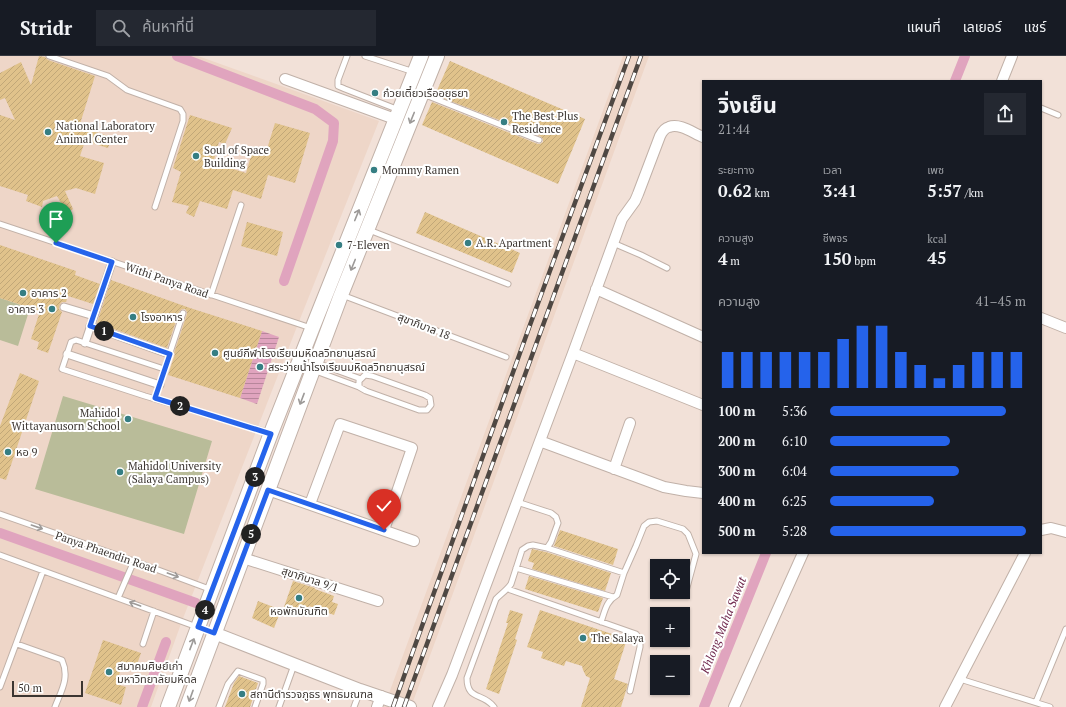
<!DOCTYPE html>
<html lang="th">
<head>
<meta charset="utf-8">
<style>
	body { margin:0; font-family:"PT Serif","Noto Sans Thai",serif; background:#242831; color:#f1f3f6; height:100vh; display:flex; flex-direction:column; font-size:15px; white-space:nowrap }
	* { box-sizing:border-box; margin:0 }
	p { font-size:13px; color:#9ea1a6 }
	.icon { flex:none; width:22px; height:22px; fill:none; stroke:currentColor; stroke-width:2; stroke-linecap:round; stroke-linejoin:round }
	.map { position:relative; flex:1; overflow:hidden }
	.drawer { position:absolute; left:702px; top:24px; width:340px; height:474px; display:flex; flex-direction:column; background:#171b24; border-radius:0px; box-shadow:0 1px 3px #0004 }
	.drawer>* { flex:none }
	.tools { position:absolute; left:650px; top:503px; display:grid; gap:8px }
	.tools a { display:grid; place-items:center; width:40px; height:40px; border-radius:0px; background:#171b24; box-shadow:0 1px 3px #0004; font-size:20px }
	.scale { position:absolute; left:12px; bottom:10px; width:71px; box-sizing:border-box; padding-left:4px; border:2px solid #3b3531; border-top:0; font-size:11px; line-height:14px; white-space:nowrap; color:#3b3531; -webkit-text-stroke:3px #fff; paint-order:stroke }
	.pin { position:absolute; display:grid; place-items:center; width:34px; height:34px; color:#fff; margin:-41px -17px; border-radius:50% 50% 50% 0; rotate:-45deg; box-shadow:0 0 4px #0007 }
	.pin .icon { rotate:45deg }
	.km { position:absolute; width:20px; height:20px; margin:-10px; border-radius:50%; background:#222; color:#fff; font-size:11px; line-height:20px; text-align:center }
	.round { display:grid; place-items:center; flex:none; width:42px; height:42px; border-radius:0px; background:#242831 }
	.summary { display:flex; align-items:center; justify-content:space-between; height:68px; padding:0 16px }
	h1 { font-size:22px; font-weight:700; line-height:30px }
	.metrics { display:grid; grid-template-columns:repeat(3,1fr); gap:6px; height:68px; padding:4px 16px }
	.metrics div { display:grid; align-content:center }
	.metrics b { font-size:17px; font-weight:700 }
	.metrics small { font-size:11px; font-weight:400 }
	.metrics p { font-size:11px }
	.chart { height:112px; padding:8px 16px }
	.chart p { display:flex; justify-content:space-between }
	.chart svg { width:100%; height:72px; margin-top:4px; stroke:#2563eb; stroke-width:6 }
	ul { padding:0 16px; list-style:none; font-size:13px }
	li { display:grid; grid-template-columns:64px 48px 1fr; align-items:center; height:30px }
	li i { height:10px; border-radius:5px; background:#2563eb }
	header { display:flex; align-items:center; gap:24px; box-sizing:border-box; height:56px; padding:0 20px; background:#171b24; border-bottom:1px solid #363941 }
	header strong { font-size:19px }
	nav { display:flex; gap:22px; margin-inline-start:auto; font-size:14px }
	.search { width:280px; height:36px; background:#242831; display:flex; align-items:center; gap:10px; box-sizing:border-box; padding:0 14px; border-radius:0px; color:#9ea1a6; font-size:15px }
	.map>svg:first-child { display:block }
</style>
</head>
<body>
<header>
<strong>Stridr</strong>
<div class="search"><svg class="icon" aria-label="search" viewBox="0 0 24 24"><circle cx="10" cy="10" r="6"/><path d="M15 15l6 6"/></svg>ค้นหาที่นี่</div>
<nav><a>แผนที่</a><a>เลเยอร์</a><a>แชร์</a></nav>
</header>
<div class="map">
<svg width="1066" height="651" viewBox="0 0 1066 651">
	<defs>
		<pattern id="water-rules" width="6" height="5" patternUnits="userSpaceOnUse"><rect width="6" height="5" fill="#e0a4be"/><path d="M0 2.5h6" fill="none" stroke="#b7869b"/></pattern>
		<pattern id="building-hatch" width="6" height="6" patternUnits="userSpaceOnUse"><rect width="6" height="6" fill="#e0c28b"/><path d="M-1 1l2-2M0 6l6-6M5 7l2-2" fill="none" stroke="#c1a778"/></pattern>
	</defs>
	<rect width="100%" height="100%" fill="#f2e1d8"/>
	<path fill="#eed6c8" d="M0 0H198L379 65 298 268 182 565 151 651H0Z
		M623 0H649L448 551 411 651H384Z"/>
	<path fill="#b9bc99" d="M0 242 30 252 18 290 0 284Z
		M63 340 212 385 184 478 35 433Z"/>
	<path fill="url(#water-rules)" d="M262 275 279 281 257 348 240 342Z"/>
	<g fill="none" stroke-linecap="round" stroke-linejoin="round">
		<path stroke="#e0a4be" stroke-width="10" d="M177 0 315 53 334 67 333 85 284 225
			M955 25 965 0
			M0 477 196 547
			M142 651 166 586
			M704 651 766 497"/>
	</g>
	<path fill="url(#building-hatch)" d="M39 0 45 1 48 4 95 20 79 71 112 81 108 92 85 85 80 100 104 107 95 138 76 132 65 135 73 153 67 157 57 140 43 145 42 151 26 145 28 139 0 130V59L15 64 5 42 0 44V17L21 6 31 29Z
		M450 5 585 63 558 128 422 69 432 46 538 88H540L543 86V83L540 80 435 39Z
		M190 59 232 72 225 88 219 86 213 107 246 117 254 90 267 93 275 67 310 77 295 127 268 119 261 143 233 134 227 153 200 145 194 161 186 157 189 150 172 146 181 116 173 112Z
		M425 156 520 197 512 217 416 177Z
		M247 166 283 176 277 200 241 190Z
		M0 189 76 215 75 219 100 228 93 248 68 240 66 246H62L60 248 59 253 62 256 48 297 37 293 39 286 31 283 40 255 0 242Z
		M111 224 190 252 262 275 240 342 168 319 175 298 174 297 187 258V256L185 253H182L179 256 167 292 97 267Z
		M20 317 39 325 6 424 0 422V370Z
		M560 474 618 493 613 509 554 490Z
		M532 493 546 496 611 517 605 535 532 513 534 507 528 505Z
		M529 520 603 542 598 556 525 533Z
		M293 525 315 532V533L334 540 332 546 338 548 334 559 309 550 306 559 284 551Z
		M258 545 281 554 274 572 252 562Z
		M510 554 523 558 515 583 517 584 499 638 486 633 508 567H506Z
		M540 554 627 583 614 623 628 628 621 651H581L590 622 586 620 583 614 582 610 566 605 564 610 541 602 543 596 527 591Z
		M103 584 141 597 135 614 122 610 116 628 126 631 121 649 85 637Z
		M239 620 258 627 250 651H225L234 627Z"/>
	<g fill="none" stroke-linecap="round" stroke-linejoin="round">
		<defs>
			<path id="service" d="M49 0 108 20 127 34 180 53 183 58V65L155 151
				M347 0 338 24V30L345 33 399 54
				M365 0 414 16
				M423 38 539 84
				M1041 52 1058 59
				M0 168 311 272
				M369 174 508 228
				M613 187 641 199 667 212
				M211 239 241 149
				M342 239 506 301
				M317 307 361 323
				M164 313 76 284 71 286 62 313 145 340 270 377
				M313 314 359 331
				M365 319 372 320 425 339 430 342 431 349 427 354H419L366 335 359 331V325Z
				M155 342 183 257
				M0 458 134 505 212 534
				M547 492 624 517
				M0 499 197 571
				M516 512 613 541
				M508 533 636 578 640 584V591L630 635
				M118 542 134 505
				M601 566C605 555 606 545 617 539L624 517 636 490 644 470 649 466 657 465 683 473 688 478 696 498 686 535
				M17 588 62 604C70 622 61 635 55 651
				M143 588 154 555
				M960 623 1050 651
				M0 631 43 515
				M1036 646 1066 573
				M219 651 228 628 238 615 263 624V628L255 651
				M279 651 294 609
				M354 651 360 635
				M494 651C483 636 467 645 467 622L496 543C501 538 507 534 511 528L522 494 528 490 533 489 547 492 551 486 558 467 556 461 551 457 517 446"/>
			<path id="pedestrian" d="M64 251 94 260
				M90 270 169 298
				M85 287 112 206
				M67 298 160 329"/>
			<path id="minor" d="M285 23 395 63
				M1002 25 1012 0
				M596 233 703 281
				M1041 262 1066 272
				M573 297 703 349
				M540 386 545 387 664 431 686 435 703 437
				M614 413 630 367
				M268 434 414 485
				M310 448 340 368 412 392 384 474
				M1041 474 1051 472 1066 476
				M243 502 378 545
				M377 651 381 640
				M438 651 452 619 573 297 622 163 635 145 638 138 660 80C662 76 665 72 669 71 680 67 693 77 703 81
				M734 651 803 497
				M945 651 1025 497"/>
			<path id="tertiary" d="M214 577 360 634 410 651"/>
			<path id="secondary" d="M168 651 271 377 312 273 421 0
				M187 651 341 239 437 0"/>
		</defs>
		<use href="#service" stroke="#c1b1a8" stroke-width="7"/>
		<use href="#pedestrian" stroke="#c1b1a8" stroke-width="9"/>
		<use href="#minor" stroke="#c1b1a8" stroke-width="12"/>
		<use href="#tertiary" stroke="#c1b1a8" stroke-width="14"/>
		<use href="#secondary" stroke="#c1b1a8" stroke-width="16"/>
		<use href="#service" stroke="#fff" stroke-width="5"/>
		<use href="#pedestrian" stroke="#fff" stroke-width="7"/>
		<use href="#minor" stroke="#fff" stroke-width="10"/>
		<use href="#tertiary" stroke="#fff" stroke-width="12"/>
		<use href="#secondary" stroke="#fff" stroke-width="14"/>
		<defs>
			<path id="rail" d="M393 651 530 269 629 0
				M404 651 641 0"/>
		</defs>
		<use href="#rail" stroke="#4f4843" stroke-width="4.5"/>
		<use href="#rail" stroke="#fff" stroke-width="3" stroke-dasharray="9" stroke-linecap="butt"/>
	</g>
	<defs><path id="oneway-shaft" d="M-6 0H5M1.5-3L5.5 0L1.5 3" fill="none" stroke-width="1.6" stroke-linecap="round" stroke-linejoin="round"/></defs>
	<g stroke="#9d9a98">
		<use href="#oneway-shaft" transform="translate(412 62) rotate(112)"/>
		<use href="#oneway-shaft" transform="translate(357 159) rotate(-68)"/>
		<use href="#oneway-shaft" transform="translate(353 209) rotate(112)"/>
		<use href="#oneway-shaft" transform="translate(302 343) rotate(111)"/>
		<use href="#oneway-shaft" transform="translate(37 471) rotate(19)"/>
		<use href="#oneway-shaft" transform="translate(173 519) rotate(20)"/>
		<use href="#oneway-shaft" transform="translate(135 548) rotate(-160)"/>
		<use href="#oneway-shaft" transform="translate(192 588) rotate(-69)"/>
		<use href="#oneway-shaft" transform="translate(191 640) rotate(110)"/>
	</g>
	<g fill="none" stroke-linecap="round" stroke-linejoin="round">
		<defs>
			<path id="route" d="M56 187 112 206 90 270 170 298 155 342 271 378 198 571 214 577 268 434 384 474"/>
		</defs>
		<use href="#route" stroke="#fff" stroke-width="8"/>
		<use href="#route" stroke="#2563eb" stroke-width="5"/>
	</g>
	<g fill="#357e83" stroke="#fff" stroke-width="1.5">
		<circle cx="375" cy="37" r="4"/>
		<circle cx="504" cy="66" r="4"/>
		<circle cx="48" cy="76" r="4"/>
		<circle cx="196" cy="100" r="4"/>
		<circle cx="374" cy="114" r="4"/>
		<circle cx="468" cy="187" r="4"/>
		<circle cx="339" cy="189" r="4"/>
		<circle cx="23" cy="237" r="4"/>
		<circle cx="52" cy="253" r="4"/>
		<circle cx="133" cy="261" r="4"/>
		<circle cx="215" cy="297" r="4"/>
		<circle cx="260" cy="311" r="4"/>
		<circle cx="128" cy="363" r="4"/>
		<circle cx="8" cy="396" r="4"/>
		<circle cx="120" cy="416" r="4"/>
		<circle cx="299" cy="542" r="4"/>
		<circle cx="583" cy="582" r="4"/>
		<circle cx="109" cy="616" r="4"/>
		<circle cx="242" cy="638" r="4"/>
	</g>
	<g text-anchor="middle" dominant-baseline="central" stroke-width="4" stroke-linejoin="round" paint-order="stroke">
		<g font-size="11" fill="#3b3531" stroke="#fff" text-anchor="start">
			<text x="383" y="37">ก๋วยเตี๋ยวเรืออยุธยา</text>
			<text x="512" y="60">The Best Plus<tspan x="512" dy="13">Residence</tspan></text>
			<text x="56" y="70">National Laboratory<tspan x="56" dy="13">Animal Center</tspan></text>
			<text x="204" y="94">Soul of Space<tspan x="204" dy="13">Building</tspan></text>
			<text x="382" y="114">Mommy Ramen</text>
			<text x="476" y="187">A.R. Apartment</text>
			<text x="347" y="189">7-Eleven</text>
			<text x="31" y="237">อาคาร 2</text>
			<text x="44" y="253" text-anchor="end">อาคาร 3</text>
			<text x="141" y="261">โรงอาหาร</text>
			<text x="223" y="297">ศูนย์กีฬาโรงเรียนมหิดลวิทยานุสรณ์</text>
			<text x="268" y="311">สระว่ายน้ำโรงเรียนมหิดลวิทยานุสรณ์</text>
			<text x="120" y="357" text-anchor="end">Mahidol<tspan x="120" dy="13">Wittayanusorn School</tspan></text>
			<text x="16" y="396">หอ 9</text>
			<text x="128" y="410">Mahidol University<tspan x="128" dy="13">(Salaya Campus)</tspan></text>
			<text x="299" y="555" text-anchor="middle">หอพักบัณฑิต</text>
			<text x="591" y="582">The Salaya</text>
			<text x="117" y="610">สมาคมศิษย์เก่า<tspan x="117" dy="13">มหาวิทยาลัยมหิดล</tspan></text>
			<text x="250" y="638">สถานีตำรวจภูธร พุทธมณฑล</text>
		</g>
		<g font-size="11" fill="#3b3531" stroke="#fff">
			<text transform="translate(167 224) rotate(19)">Withi Panya Road</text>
			<text transform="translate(424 270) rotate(21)">สุขาภิบาล 18</text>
			<text transform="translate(106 496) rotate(19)">Panya Phaendin Road</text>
			<text transform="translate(310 523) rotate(18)">สุขาภิบาล 9/1</text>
		</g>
		<g font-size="12" font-style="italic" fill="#712a4e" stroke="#fff">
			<text transform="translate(723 569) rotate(-68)">Khlong Maha Sawat</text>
		</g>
	</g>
</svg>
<div class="tools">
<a><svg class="icon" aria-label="locate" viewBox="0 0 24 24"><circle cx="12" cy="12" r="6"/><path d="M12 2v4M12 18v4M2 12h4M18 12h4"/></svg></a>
<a>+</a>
<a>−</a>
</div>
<div class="scale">50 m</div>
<div class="pin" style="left:56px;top:187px;background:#1e9e55"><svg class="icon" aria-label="arrive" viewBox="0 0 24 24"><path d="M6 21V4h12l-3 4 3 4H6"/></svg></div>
<div class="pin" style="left:384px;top:474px;background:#d93025"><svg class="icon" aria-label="check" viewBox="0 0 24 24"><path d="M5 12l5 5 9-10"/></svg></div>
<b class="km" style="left:104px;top:275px">1</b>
<b class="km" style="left:180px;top:350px">2</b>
<b class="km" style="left:255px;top:421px">3</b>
<b class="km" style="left:205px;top:554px">4</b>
<b class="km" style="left:251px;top:478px">5</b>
<section class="drawer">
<div class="summary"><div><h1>วิ่งเย็น</h1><p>21:44</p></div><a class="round"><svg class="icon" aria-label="share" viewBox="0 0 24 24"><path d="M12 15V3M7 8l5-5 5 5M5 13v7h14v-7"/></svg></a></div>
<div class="metrics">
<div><p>ระยะทาง</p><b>0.62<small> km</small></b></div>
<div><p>เวลา</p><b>3:41</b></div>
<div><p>เพซ</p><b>5:57<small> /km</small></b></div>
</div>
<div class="metrics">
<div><p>ความสูง</p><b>4<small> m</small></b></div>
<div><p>ชีพจร</p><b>150<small> bpm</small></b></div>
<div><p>kcal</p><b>45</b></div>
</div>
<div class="chart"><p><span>ความสูง</span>41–45 m</p>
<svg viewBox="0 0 160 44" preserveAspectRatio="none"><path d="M5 44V22M15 44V22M25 44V22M35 44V22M45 44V22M55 44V22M65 44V14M75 44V6M85 44V6M95 44V22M105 44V30M115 44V38M125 44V30M135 44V22M145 44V22M155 44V22"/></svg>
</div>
<ul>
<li><b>100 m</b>5:36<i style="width:90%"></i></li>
<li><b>200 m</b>6:10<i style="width:61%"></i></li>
<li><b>300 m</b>6:04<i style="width:66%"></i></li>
<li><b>400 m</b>6:25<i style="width:53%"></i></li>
<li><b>500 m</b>5:28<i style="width:100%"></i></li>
</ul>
</section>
</div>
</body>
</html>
